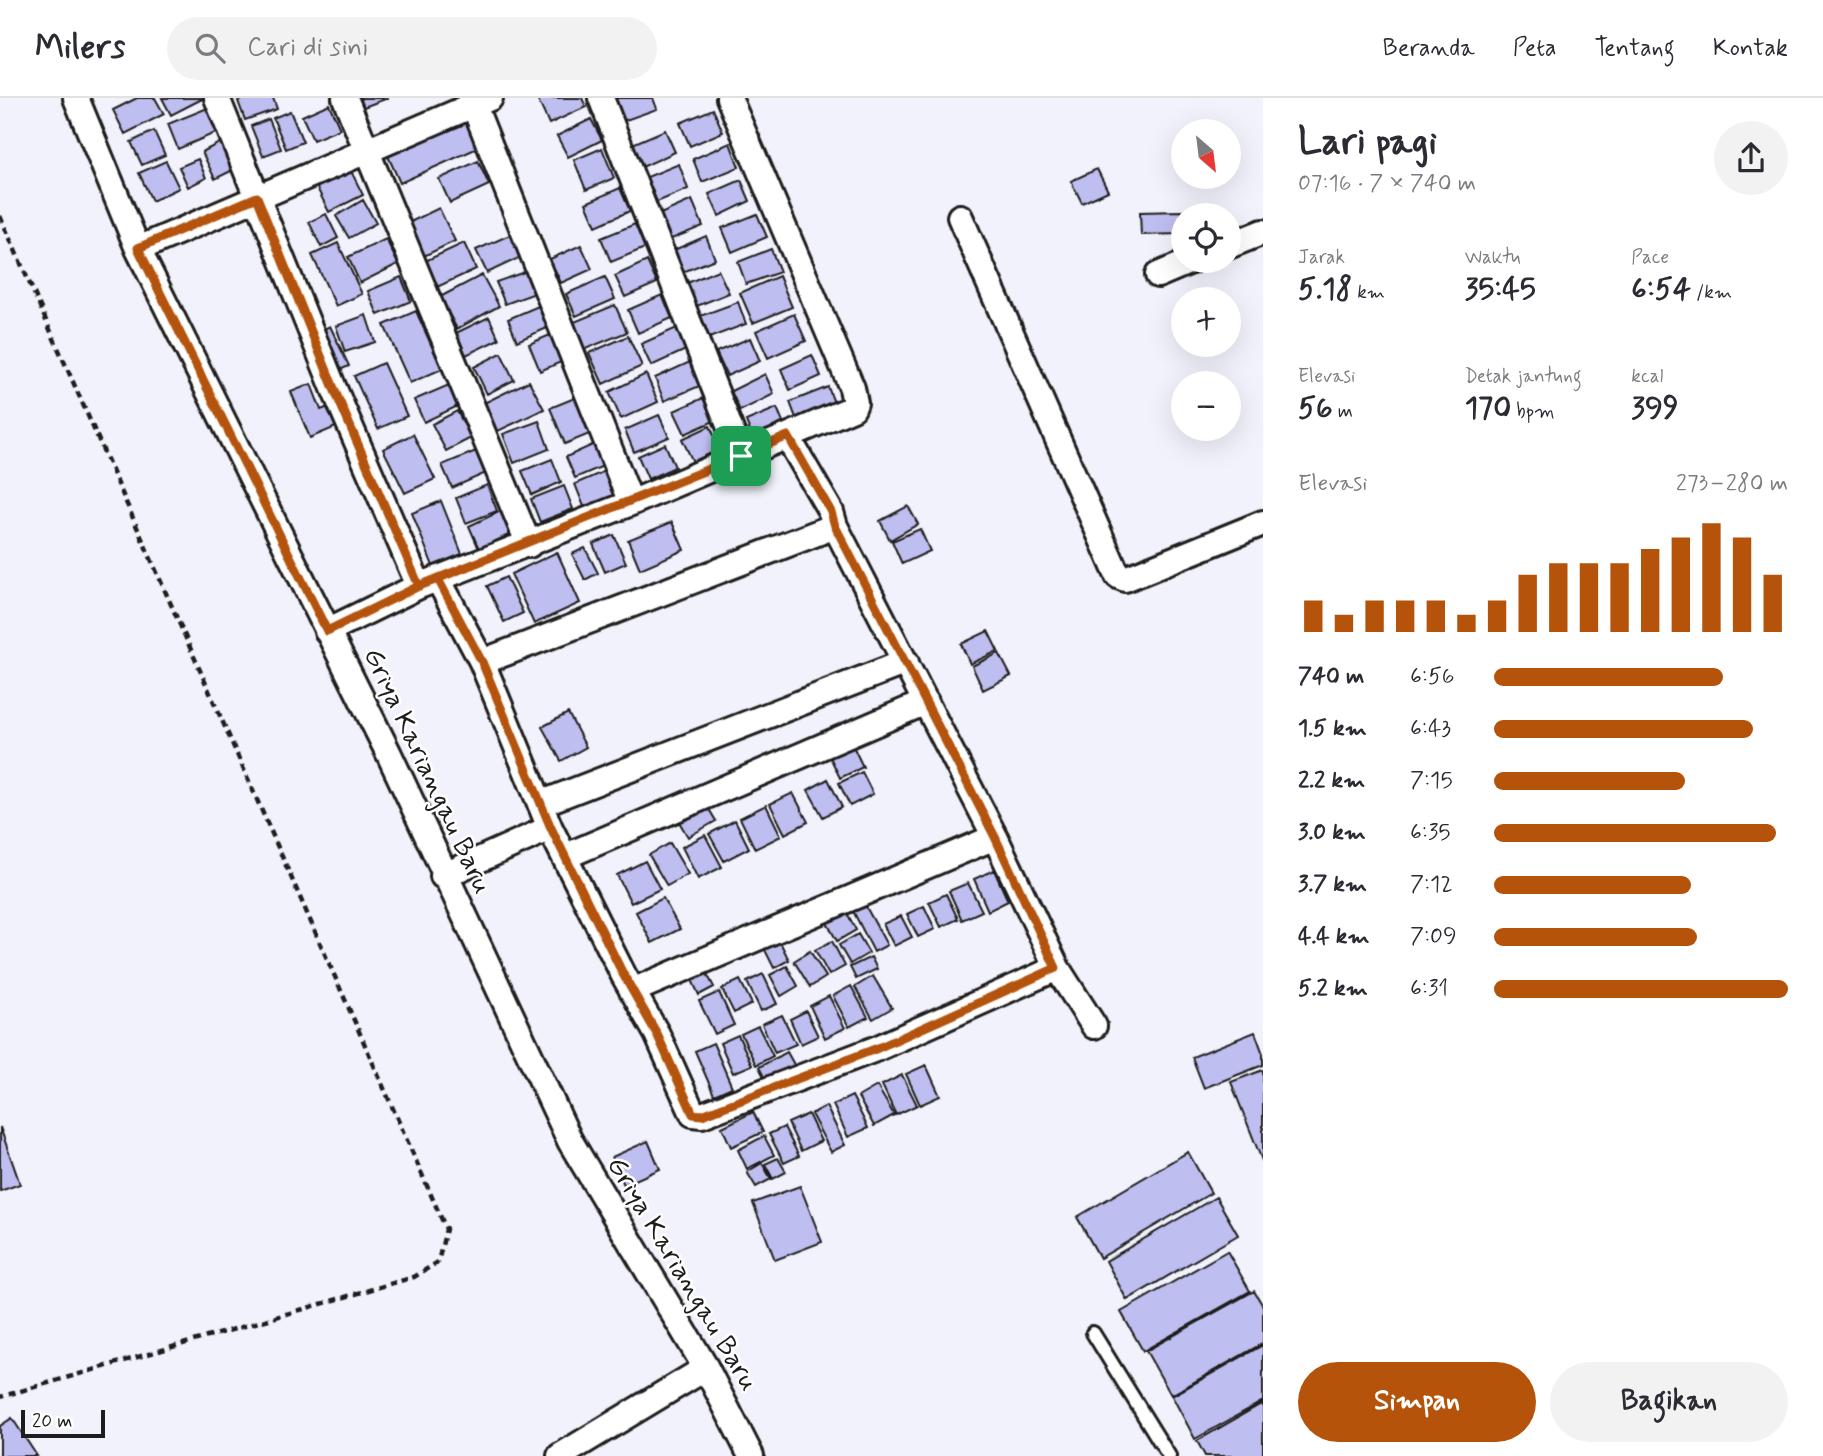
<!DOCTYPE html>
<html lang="id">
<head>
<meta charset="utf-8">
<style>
	body { margin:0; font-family:Mynerve,sans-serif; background:#f2f2f3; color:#2b2b33; height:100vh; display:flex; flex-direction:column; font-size:26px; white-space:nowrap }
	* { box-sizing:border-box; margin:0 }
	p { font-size:23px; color:#7c7c81 }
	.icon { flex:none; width:38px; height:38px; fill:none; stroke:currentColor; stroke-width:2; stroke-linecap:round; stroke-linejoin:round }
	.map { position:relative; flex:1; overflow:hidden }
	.panel { display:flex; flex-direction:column; background:#fff; width:560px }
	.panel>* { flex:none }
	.needle { width:46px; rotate:152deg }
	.controls { position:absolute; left:1171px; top:21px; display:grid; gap:14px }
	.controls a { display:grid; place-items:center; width:70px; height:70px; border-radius:50%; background:#fff; box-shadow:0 7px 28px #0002; font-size:35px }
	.scale { position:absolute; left:21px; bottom:18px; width:84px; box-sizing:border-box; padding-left:7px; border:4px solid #1c1c1c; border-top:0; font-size:19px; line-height:24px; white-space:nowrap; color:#1c1c1c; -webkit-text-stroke:5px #fff; paint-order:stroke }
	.pin { position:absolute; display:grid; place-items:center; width:60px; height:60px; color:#fff; margin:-30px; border-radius:14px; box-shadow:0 4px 10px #0006 }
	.round { display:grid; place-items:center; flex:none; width:74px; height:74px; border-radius:37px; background:#f2f2f3 }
	.overview { display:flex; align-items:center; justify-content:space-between; height:119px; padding:0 35px }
	h1 { font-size:38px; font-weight:700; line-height:52px }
	.stats { display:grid; grid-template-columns:repeat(3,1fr); gap:10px; height:119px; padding:7px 35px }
	.stats div { display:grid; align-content:center }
	.stats b { font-size:30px; font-weight:700 }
	.stats small { font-size:19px; font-weight:400 }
	.stats p { font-size:19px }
	.chart { height:196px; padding:14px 35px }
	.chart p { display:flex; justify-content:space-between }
	.chart svg { width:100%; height:126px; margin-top:7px; stroke:#b45309; stroke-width:6 }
	.primary-button { display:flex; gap:14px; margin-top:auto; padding:14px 35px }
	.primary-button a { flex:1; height:80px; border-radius:42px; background:#b45309; color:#fff; font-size:28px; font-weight:700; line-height:80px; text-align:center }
	.primary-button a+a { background:#f2f2f3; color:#2b2b33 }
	ul { padding:0 35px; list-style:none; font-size:23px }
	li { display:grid; grid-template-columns:112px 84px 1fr; align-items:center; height:52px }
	li i { height:18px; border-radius:9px; background:#b45309 }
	header { display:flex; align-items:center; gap:42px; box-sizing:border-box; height:98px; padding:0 35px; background:#fff; border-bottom:2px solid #e1e1e2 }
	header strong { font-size:33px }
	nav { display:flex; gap:38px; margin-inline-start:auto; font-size:24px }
	.search { width:490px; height:63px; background:#f2f2f3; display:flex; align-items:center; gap:18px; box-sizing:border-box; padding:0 24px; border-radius:38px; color:#7c7c81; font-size:26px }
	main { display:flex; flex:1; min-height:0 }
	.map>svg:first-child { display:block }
</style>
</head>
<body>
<header>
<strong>Milers</strong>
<div class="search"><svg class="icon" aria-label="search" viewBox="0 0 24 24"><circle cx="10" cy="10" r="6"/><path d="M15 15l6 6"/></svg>Cari di sini</div>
<nav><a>Beranda</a><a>Peta</a><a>Tentang</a><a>Kontak</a></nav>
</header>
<main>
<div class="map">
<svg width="1263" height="1358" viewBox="0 0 1263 1358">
	<rect width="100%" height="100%" fill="#f2f2fc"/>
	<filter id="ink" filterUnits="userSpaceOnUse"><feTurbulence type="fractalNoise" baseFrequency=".0143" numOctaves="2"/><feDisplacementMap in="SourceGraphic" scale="14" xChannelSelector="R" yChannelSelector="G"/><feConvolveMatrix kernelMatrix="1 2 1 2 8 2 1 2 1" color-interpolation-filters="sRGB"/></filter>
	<g filter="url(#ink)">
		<path fill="#bfbef0" stroke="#1c1c1c" stroke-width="2" d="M137 0H155L164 16 125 36 113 12Z
			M162 0H204L171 17Z
			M246 0H273L277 11 245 22 238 3Z
			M358 0H388L361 10Z
			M543 0H582L586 9 549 26 538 2Z
			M615 0H653L657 11 623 23Z
			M329 6 340 31 313 42 302 18Z
			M210 9 220 33 178 51 168 26Z
			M713 11 723 34 690 48 680 25Z
			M290 13 303 44 286 51 273 20Z
			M469 20 482 48 400 85 388 58Z
			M269 21 281 51 263 58 251 28Z
			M591 21 602 42 568 59 557 38Z
			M665 32 675 54 640 70 630 47Z
			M154 33 165 57 142 67 131 44Z
			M227 41 241 68 215 81 202 54Z
			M730 45 739 69 702 84 693 61Z
			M602 50 614 80 586 92 574 62Z
			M198 61 206 80 188 89 179 69Z
			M166 63 179 90 152 103 139 75Z
			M478 63 489 87 450 105 439 81Z
			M679 66 688 91 657 104 647 79Z
			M349 69 363 97 329 114 315 86Z
			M1097 71 1108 93 1082 105 1071 83Z
			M741 82 750 103 719 118 709 96Z
			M620 90 630 113 596 128 586 105Z
			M363 102 376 125 349 140 336 118Z
			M692 102 703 128 669 142 658 117Z
			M439 110 455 143 422 159 406 126Z
			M1182 113V136L1141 137 1140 114Z
			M326 116 338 140 321 149 309 124Z
			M757 116 767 139 732 154 722 130Z
			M635 126 645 150 611 164 601 140Z
			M514 135 525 157 487 175 476 152Z
			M706 138 715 161 683 174 674 152Z
			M386 141 398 166 360 185 348 159Z
			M338 145 362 196 336 208 312 157Z
			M464 145 476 171 435 190 423 164Z
			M581 147 592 171 561 185 550 161Z
			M771 151 780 174 746 186 738 164Z
			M647 163 657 185 625 199 615 178Z
			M530 172 538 194 505 206 496 184Z
			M718 172 729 195 697 208 687 185Z
			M482 177 499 208 457 231 440 199Z
			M779 178 792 209 753 225 740 195Z
			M401 179 411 203 378 217 368 193Z
			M605 179 615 201 576 218 566 196Z
			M662 197 672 220 638 235 628 212Z
			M738 204 746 226 709 240 700 218Z
			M543 206 552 228 517 243 508 221Z
			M615 207 627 234 583 252 572 225Z
			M416 213 442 271 410 285 384 227Z
			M794 216 806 243 768 260 756 233Z
			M366 217 375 244 345 254 336 228Z
			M489 219 499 241 466 257 456 235Z
			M330 228 349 268 331 276 313 236Z
			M679 229 688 251 651 268 641 246Z
			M557 234 568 261 540 273 529 246Z
			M628 238 642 268 603 286 589 255Z
			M750 240 760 263 727 278 716 254Z
			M501 255 514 282 487 296 474 269Z
			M812 257 821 278 790 292 781 271Z
			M692 263 702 287 664 303 655 280Z
			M383 265 407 318 378 331 354 278Z
			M646 276 658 304 621 321 609 294Z
			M765 276 774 296 740 313 731 293Z
			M529 283 544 311 496 334 482 306Z
			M311 286 321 312 334 307 343 326 310 340 291 294Z
			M449 287 458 308 424 324 414 302Z
			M828 289 837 313 799 328 790 304Z
			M577 299 592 335 565 346 550 310Z
			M703 300 714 323 685 336 674 313Z
			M777 310 787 333 755 346 746 323Z
			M457 313 471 340 446 353 432 326Z
			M659 317 669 339 634 354 625 332Z
			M539 323 549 351 514 365 503 336Z
			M710 328 720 351 693 364 682 341Z
			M413 336 435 381 405 395 383 351Z
			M599 344 608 366 575 380 566 359Z
			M665 346 675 369 648 381 638 358Z
			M476 353 486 375 452 390 442 367Z
			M552 361 561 384 532 397 522 373Z
			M605 373 618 403 587 416 575 386Z
			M487 387 497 413 466 425 456 400Z
			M564 388 573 411 540 424 531 401Z
			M441 403 462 456 433 468 412 415Z
			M908 408 918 426 890 442 880 423Z
			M505 411 515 434 479 451 469 428Z
			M672 424 684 452 640 471 628 442Z
			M920 431 930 453 902 466 892 443Z
			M614 437 626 465 605 474 593 446Z
			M585 450 598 475 585 482 572 456Z
			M557 454 580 505 534 526 511 476Z
			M506 479 523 515 504 524 487 488Z
			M988 533 998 553 970 566 961 546Z
			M999 555 1011 578 983 592 972 568Z
			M568 615 586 649 561 663 542 629Z
			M853 648 863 669 840 680 830 659Z
			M862 674 873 696 850 708 839 685Z
			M828 681 842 709 823 719 808 692Z
			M793 695 808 724 785 736 770 706Z
			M703 701 716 723 688 739 675 717Z
			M766 707 781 738 755 751 740 720Z
			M735 722 749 750 724 763 709 736Z
			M705 737 722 769 698 781 682 749Z
			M670 745 688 776 667 788 649 757Z
			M645 763 660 791 631 805 617 777Z
			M994 772 1008 803 988 813 974 781Z
			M968 785 982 813 962 822 949 793Z
			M946 796 958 821 941 829 929 804Z
			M663 800 680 831 652 845 636 814Z
			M865 807 887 847 874 854 853 813Z
			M924 808 935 831 918 839 907 816Z
			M846 813 856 832 837 843 826 823Z
			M901 818 912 839 894 848 883 826Z
			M858 836 869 855 850 866 839 847Z
			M779 842 789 862 774 870 764 850Z
			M832 843 845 868 829 877 815 852Z
			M810 853 826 879 810 889 794 863Z
			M871 859 877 871 856 881 850 869Z
			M787 868 798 888 781 898 770 877Z
			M706 874 714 889 699 897 692 882Z
			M763 876 777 906 761 913 747 884Z
			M873 878 892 910 873 921 855 889Z
			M740 882 752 906 734 915 722 891Z
			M851 888 868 919 849 929 833 898Z
			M719 894 734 927 715 936 699 903Z
			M829 898 845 930 825 940 810 908Z
			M806 913 818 938 801 946 790 921Z
			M782 917 796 946 775 955 762 926Z
			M758 928 773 958 756 967 741 936Z
			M1255 934 1263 956V967L1204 990 1192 959Z
			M738 937 752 967 733 975 720 945Z
			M713 945 732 989 714 997 695 953Z
			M787 954 797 972 768 987 759 969Z
			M926 967 940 998 920 1007 906 976Z
			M1263 972V1065L1231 984Z
			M902 977 917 1007 896 1017 882 987Z
			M877 988 894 1017 874 1028 858 999Z
			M852 998 868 1030 848 1039 833 1007Z
			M826 1008 845 1047 831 1054 811 1016Z
			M753 1014 763 1034 731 1049 722 1029Z
			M808 1016 821 1043 801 1053 788 1025Z
			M0 1029 20 1086 0 1093Z
			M784 1029 799 1058 784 1065 769 1036Z
			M764 1038 774 1057 747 1071 738 1052Z
			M648 1043 660 1071 624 1087 612 1059Z
			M1188 1054 1211 1095 1100 1160 1077 1119Z
			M778 1060 786 1074 773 1081 765 1066Z
			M762 1065 771 1081 756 1089 747 1074Z
			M800 1088 822 1144 775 1162 753 1105Z
			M1216 1099 1238 1137 1127 1202 1106 1163Z
			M1227 1153 1250 1193 1143 1253 1121 1214Z
			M1254 1193 1263 1208V1245L1171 1297 1146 1253Z
			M1263 1247V1303L1195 1341 1172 1298Z
			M1263 1305V1358H1205L1197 1343Z
			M12 1320 37 1358H0V1328Z"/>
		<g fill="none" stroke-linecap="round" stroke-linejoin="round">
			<defs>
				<path id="lane" d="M1093 1235 1169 1358"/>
				<path id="street" d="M76 0 138 151 389 656 570 1043 706 1270 751 1358
					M217 0 335 293 419 488
					M345 0 529 447
					M471 0 631 405
					M601 0 741 358
					M960 119 1118 478 1125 481 1263 425
					M1228 148 1263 134
					M138 151 490 0
					M1158 177 1191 163
					M787 338 831 414 835 428 995 739 1057 870 1094 928
					M438 481 482 564 550 730 623 876 657 936 693 1016 702 1017 878 950 1057 870
					M327 533 419 488 631 405 853 310 855 305 852 290 729 0
					M482 564 835 428
					M540 706 906 564
					M566 758 926 604
					M443 778 550 730
					M632 893 995 739
					M560 1358 706 1270"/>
			</defs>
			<use href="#lane" stroke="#1c1c1c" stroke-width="18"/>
			<use href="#street" stroke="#1c1c1c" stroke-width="30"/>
			<path stroke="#1c1c1c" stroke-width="4.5" stroke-dasharray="7 5" stroke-linecap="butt" d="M0 118 446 1131 438 1164 414 1179 0 1299"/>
			<use href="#lane" stroke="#fff" stroke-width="12"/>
			<use href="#street" stroke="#fff" stroke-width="24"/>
		</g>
	</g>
	<g fill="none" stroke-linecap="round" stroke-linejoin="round" filter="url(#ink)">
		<defs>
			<path id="route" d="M741 358 419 488 327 533 138 150 257 99 335 293 419 488 438 481 482 564 551 730 623 876 657 936 693 1016 702 1017 878 950 1056 870 995 739 835 428 831 414 788 338 741 358"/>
		</defs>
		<use href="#route" stroke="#fff" stroke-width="14"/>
		<use href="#route" stroke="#b45309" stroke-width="9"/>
	</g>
	<g text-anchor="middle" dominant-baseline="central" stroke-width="5" stroke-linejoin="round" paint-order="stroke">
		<g font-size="28" fill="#1c1c1c" stroke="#fff">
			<text transform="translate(427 673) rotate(65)">Griya Kariangau Baru</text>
			<text transform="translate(682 1176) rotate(59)">Griya Kariangau Baru</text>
		</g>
	</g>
</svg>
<div class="controls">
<a><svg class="needle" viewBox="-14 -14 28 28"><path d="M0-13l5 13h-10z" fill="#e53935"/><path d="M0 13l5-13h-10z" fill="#7c7c81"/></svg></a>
<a><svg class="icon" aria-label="locate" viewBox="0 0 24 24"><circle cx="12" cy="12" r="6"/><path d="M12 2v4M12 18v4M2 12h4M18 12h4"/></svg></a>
<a>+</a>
<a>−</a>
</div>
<div class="scale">20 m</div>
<div class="pin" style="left:741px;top:358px;background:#1e9e55"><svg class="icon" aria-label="arrive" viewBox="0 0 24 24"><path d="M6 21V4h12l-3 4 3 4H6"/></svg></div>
</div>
<section class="panel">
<div class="overview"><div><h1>Lari pagi</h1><p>07:16 · 7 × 740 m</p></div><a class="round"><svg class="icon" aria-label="share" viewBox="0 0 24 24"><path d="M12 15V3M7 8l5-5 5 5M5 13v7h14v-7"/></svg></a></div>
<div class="stats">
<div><p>Jarak</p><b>5.18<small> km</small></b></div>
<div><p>Waktu</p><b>35:45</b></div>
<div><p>Pace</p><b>6:54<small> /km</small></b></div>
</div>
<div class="stats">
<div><p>Elevasi</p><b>56<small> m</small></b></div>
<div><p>Detak jantung</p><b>170<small> bpm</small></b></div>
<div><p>kcal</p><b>399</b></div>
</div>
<div class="chart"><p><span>Elevasi</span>273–280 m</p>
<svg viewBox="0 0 160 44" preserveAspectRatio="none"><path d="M5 44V33M15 44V38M25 44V33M35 44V33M45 44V33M55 44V38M65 44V33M75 44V24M85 44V20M95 44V20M105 44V20M115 44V15M125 44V11M135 44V6M145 44V11M155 44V24"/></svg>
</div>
<ul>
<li><b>740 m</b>6:56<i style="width:78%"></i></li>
<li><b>1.5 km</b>6:43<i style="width:88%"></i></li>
<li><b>2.2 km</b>7:15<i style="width:65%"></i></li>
<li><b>3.0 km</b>6:35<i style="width:96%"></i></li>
<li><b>3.7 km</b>7:12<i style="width:67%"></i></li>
<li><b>4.4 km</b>7:09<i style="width:69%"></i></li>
<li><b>5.2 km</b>6:31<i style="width:100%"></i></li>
</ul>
<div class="primary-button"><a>Simpan</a><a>Bagikan</a></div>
</section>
</main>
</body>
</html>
